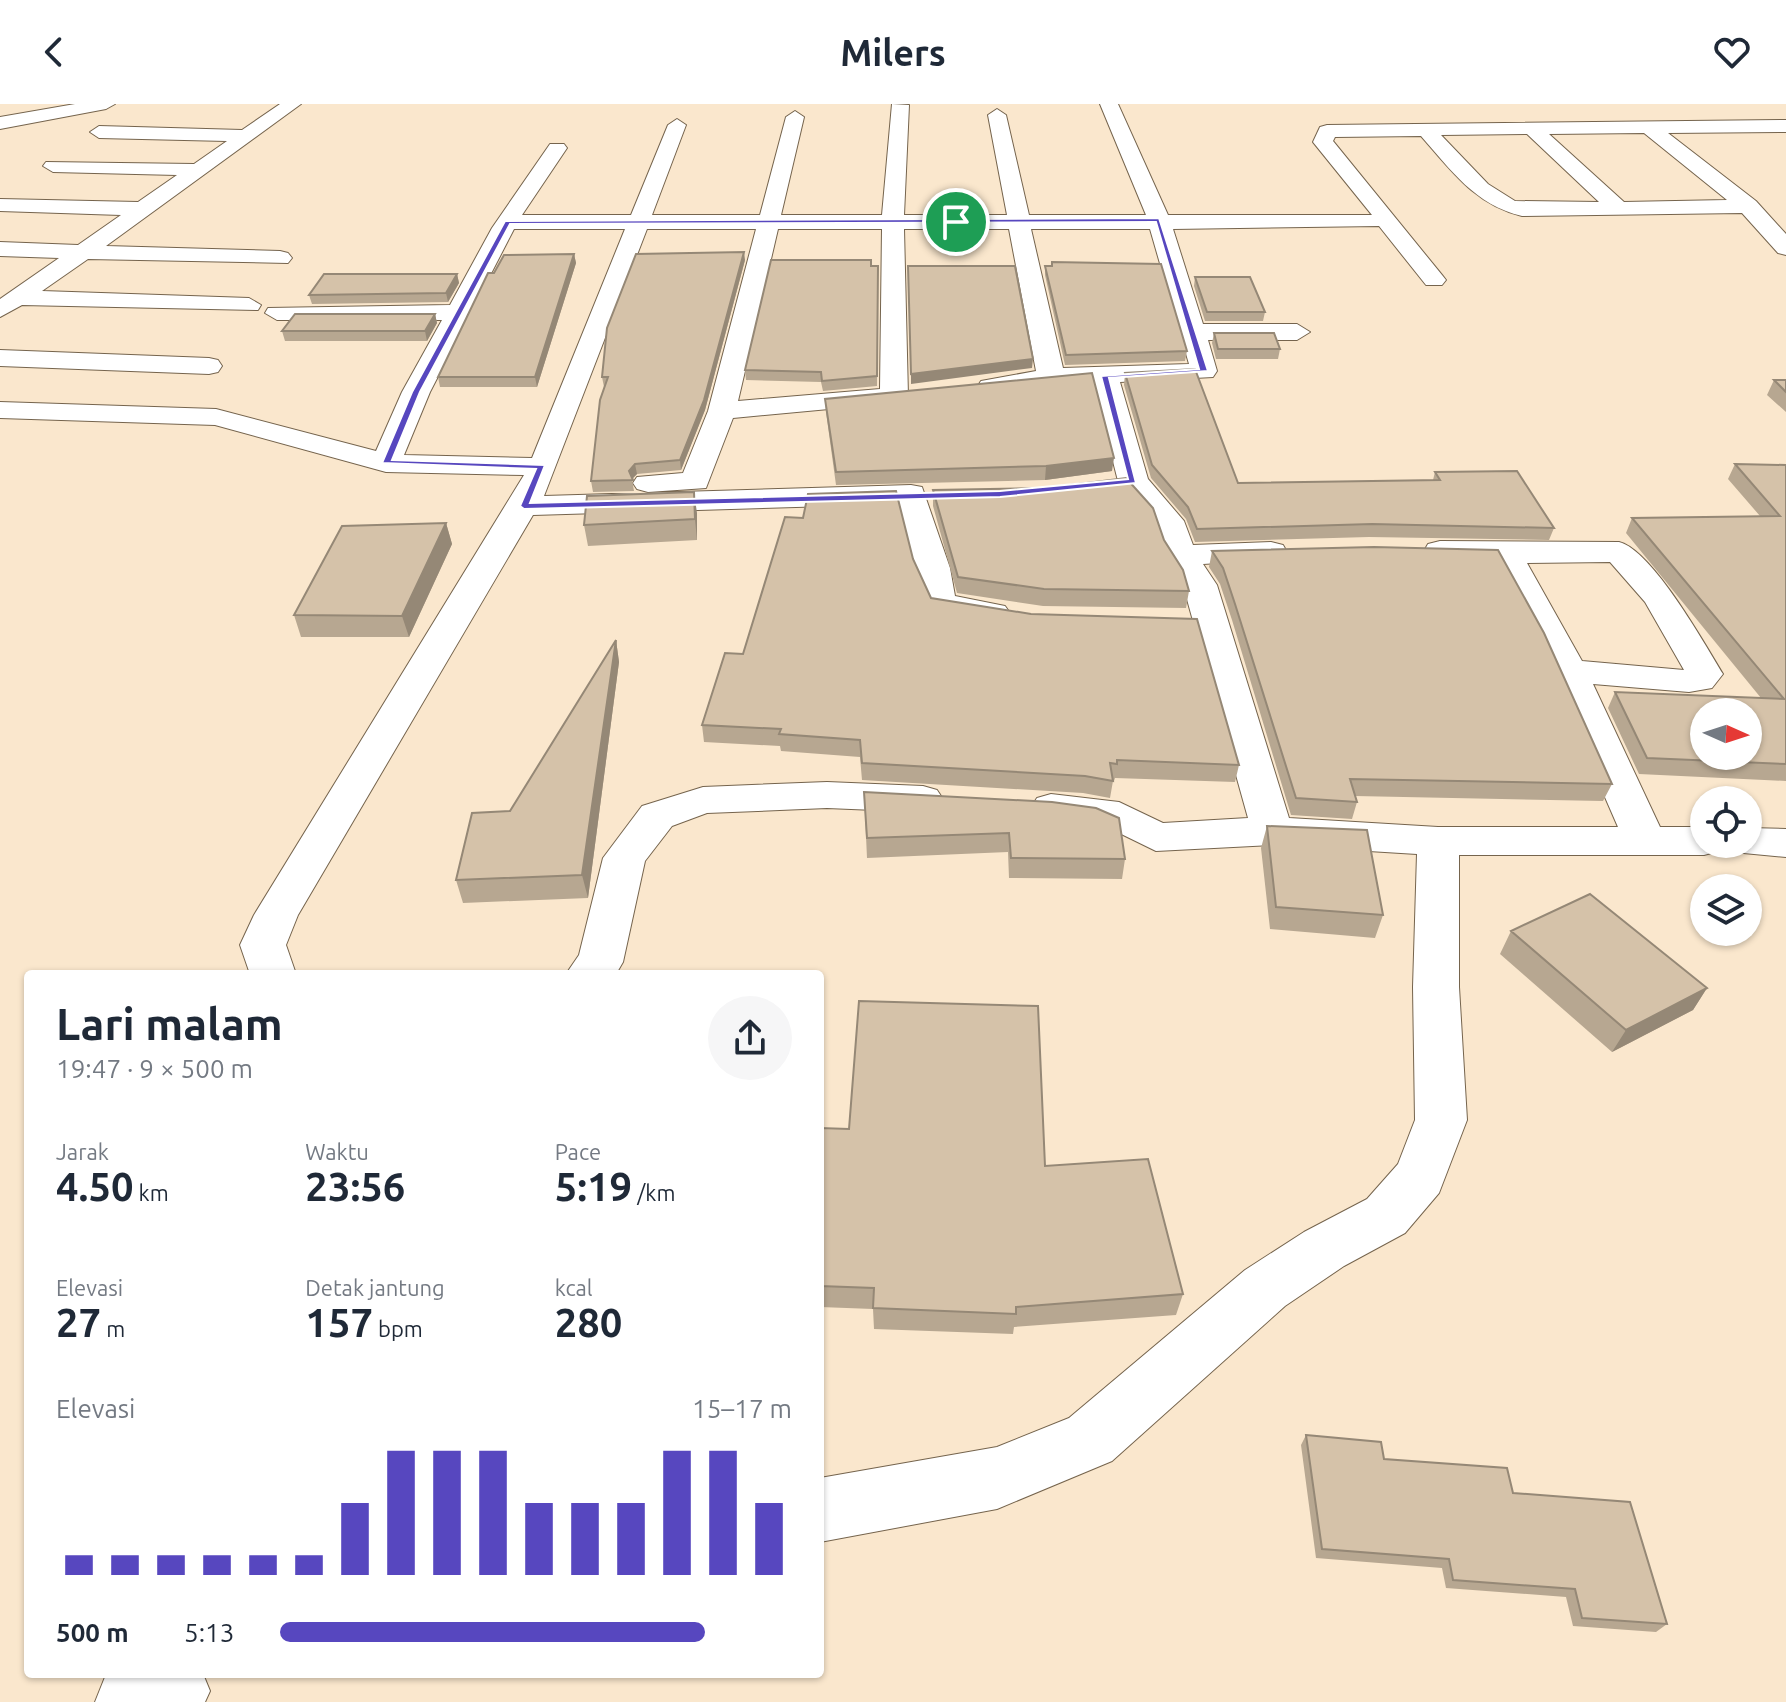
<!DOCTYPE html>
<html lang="id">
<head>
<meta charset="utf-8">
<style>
	body { margin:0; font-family:Ubuntu,sans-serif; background:#f6f6f7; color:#1f2937; height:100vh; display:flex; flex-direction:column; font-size:30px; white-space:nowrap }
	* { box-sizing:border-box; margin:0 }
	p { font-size:26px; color:#747a83 }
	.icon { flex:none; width:44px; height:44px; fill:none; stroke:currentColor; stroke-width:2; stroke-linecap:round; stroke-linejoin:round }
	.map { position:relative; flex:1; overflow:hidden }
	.drawer { position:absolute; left:24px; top:866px; width:800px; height:708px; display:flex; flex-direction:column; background:#fff; border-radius:8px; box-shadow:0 2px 6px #0004 }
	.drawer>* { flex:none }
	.needle { width:52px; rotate:93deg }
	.tools { position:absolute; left:1690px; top:594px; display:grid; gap:16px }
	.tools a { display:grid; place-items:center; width:72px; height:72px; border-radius:50%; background:#fff; box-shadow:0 2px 6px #0004; font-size:40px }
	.pin { position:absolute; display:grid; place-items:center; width:68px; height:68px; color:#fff; margin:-34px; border:4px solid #fff; border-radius:50%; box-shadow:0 2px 8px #0007 }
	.round { display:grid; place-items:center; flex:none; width:84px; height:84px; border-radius:42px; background:#f6f6f7 }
	.overview { display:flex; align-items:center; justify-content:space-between; height:136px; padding:0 32px }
	h1 { font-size:44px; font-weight:600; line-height:60px }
	.stats { display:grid; grid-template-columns:repeat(3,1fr); gap:12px; height:136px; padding:8px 32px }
	.stats div { display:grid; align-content:center }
	.stats b { font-size:40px; font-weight:600 }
	.stats small { font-size:22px; font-weight:400 }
	.stats p { font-size:22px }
	.chart { height:224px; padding:16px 32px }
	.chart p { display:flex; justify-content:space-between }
	.chart svg { width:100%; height:144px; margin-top:8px; stroke:#5747bf; stroke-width:6 }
	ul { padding:0 32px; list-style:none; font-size:26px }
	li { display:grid; grid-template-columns:128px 96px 1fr; align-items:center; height:60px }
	li i { height:20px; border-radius:10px; background:#5747bf }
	header { display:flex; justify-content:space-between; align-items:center; height:104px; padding:0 32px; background:#fff; font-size:36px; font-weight:600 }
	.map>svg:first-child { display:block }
</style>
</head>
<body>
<header><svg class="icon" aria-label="back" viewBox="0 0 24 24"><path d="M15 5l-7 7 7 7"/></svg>Milers<svg class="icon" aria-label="heart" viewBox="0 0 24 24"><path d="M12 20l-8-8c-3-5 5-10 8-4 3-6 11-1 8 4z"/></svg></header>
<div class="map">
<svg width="1786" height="1598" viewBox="0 0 1786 1598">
	<rect width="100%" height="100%" fill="#fae7cd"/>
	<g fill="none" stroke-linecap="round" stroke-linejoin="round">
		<defs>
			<path id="minor" d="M75 0H115L106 5 0 25V13Z
				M280 0H301L106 142 280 147 288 149 292 154 288 159 88 155 42 187 249 194 261 201 258 206 22 201 0 213V195L59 154 0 152V138L78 141 121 111 0 107V95L138 98 177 71 53 68 43 62 46 58 194 60 227 37 99 34 90 28 99 22 242 26Z
				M892 0 909 1 904 111H1007L988 11 997 5 1006 11 1029 111H1146L1100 0H1118L1168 111H1372L1313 38 1320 23 1327 21 1786 16V28L1668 29 1756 97 1786 130V151L1778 149 1742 109 1522 112C1475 101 1451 66 1421 32L1335 33 1333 37 1442 171 1446 176 1442 181H1426L1379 122 1173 125 1203 220H1297L1310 228 1297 236H1208L1217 267 1213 273 1120 278 1148 375 1184 417 1193 441 1271 438 1283 441 1287 448 1283 455 1203 460 1217 481 1289 714 1438 723H1618L1540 544 1494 459 1428 454 1424 447 1428 440 1440 437 1619 438C1652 446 1704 539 1723 570L1712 584 1689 588 1593 580 1660 723H1704V740H1723L1719 747 1704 751H1459V883L1467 1016 1439 1089 1405 1129 1344 1162 1285 1202 1112 1357 997 1405 820 1438V1374L997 1343 1069 1314 1245 1166 1304 1128 1367 1095 1398 1060 1415 1016 1413 883 1417 750 1272 741 1156 747 1109 724 1037 712 1031 703 1037 694 1051 690 1119 698 1163 719 1248 714 1183 481 1164 451 1153 419 1118 377 1093 279 1051 281 991 291 981 289 977 283 981 277 1036 267 1009 125H904L908 292 904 298 733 314 706 384 648 388 637 385 633 379 637 373 683 369 708 307 756 125H647L544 392 911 381 922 383 950 464 955 492 1005 502 1010 509 1005 516 993 519 931 507C914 482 907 432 898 400L533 411 298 811 286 841 296 870H250L240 841 254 811 524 371 386 368 215 321 0 314V298L216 305 376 347 402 288 442 216H277L265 209 268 204 450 201 492 124 550 40H564L567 44 522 111H631L668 21 677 15 686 21 652 111H760L786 13 795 7 804 13 781 111H882ZM1644 29 1727 96 1624 98 1549 30ZM1527 30 1599 98 1515 97 1488 80 1441 31ZM514 125H625L532 354 404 351 430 288ZM778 125H882L880 285 738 297ZM1031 125H1150L1189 260 1063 264ZM1610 458 1645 498 1684 566 1582 557 1527 459Z
				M0 246 209 254 218 256 222 262 218 268 209 270 0 262Z
				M827 678 923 682 937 686 943 695 937 704 923 708 827 704 707 709 672 722 645 757 623 858 616 870H566L579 851 603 754 642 702 703 683Z
				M1748 724 1786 725V753L1733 748 1728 740H1748Z
				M113 1570H203L210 1587 205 1598H95L105 1573Z"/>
		</defs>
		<use href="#minor" stroke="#75644d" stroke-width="2"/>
		<use href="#minor" fill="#fff" fill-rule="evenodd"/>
	</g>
	<path fill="#b7a791" d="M574 150 576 159 537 283H440L438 273 494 169Z
		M745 156 705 306 681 366 637 370 632 375 634 387 593 388 591 377 604 283 602 273Z
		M871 162H878L877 282 823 287 821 278 746 276 745 266Z
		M1045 162 1187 247 1185 257 1065 261 1045 171Z
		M457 170 459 179 448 198 312 200 309 191Z
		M1195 173 1265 208 1263 217H1205L1194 182Z
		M435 210 437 219 427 237H285L282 227Z
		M1214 229 1280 245 1278 255H1216L1212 239Z
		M1125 269 1238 379 1433 376 1435 368 1554 424 1549 436 1369 433 1195 438 1186 415 1151 374 1124 281Z
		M1774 276H1786V308L1767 291Z
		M825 295 1112 367 1045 376 836 381 826 308Z
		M1735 360 1786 361V677L1639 670 1608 604 1615 588 1761 594 1626 429 1632 414 1760 412 1728 375Z
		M933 386 1164 436 1189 487 1186 504 1043 502 957 489 933 402Z
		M697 409V436L588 442 584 421Z
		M446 419 452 440 409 533H301L294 511Z
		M1212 447 1612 680 1603 697 1355 692 1357 698 1352 715 1291 711 1232 516 1220 480 1209 463Z
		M913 455 931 494 1239 661 1235 678 1115 674 1114 677H1113L1110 694 1083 689 862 676 860 653 781 647 780 642 704 638 702 621 743 550Z
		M616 536 619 558 588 794 463 799 456 776 510 707Z
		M864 688 1125 755 1122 775 1009 774 1008 748 867 754Z
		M1267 722 1383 811 1375 834 1270 825 1261 744Z
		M1511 827 1707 884 1693 906 1612 948 1500 850Z
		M820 1024 1045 1062 1183 1190 1176 1211 1014 1223 1013 1230 874 1225 873 1205 820 1203Z
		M1306 1331 1384 1355 1513 1389 1667 1520 1656 1528 1573 1522 1566 1493 1446 1484 1442 1464 1316 1454 1301 1341Z"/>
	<path fill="#958876" d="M744 148 745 156 705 306 681 366 680 356Z
		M574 150 576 159 537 283 535 273Z
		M457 170 459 179 448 198 446 189Z
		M435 210 437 219 427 237 425 227Z
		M1033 255 1032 264 911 280V270Z
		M1114 354 1112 367 1045 376 1046 362Z
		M635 360 637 370 630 377 629 367Z
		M694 388 697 409V436L695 415Z
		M446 419 452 440 409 533 402 512Z
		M616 536 619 558 588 794 582 771Z
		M1707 884 1693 906 1612 948 1626 926Z"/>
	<path fill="#d5c2a9" stroke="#958876" stroke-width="2" fill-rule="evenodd" d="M744 148 704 296 680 356 635 360 629 367 633 376 591 377 600 296 608 273H602L607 224 636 150Z
		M574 150 535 273H438L488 169H494L504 151Z
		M771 156H871V162H878L877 272 822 277 821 268 745 266Z
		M1052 158 1161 160 1187 247 1066 251 1045 162H1052Z
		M908 162H1015L1033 255 911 270Z
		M324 170H457L446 189 309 191Z
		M1195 173H1250L1265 208H1207Z
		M295 210H435L425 227H282Z
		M1214 229H1274L1280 245H1218Z
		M1195 265 1238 379 1440 376 1435 368 1517 367 1554 424 1372 420 1197 425 1188 403 1152 361 1125 269Z
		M1092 269 1114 354 1046 362 836 368 825 295Z
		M1774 276H1786V288Z
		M1735 360 1786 361V660L1647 654 1615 588 1784 595 1632 414 1780 412ZM1704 608H1748V652H1704Z
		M1126 374 1153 404 1164 436 1183 466 1189 487 1044 485 958 473 933 386 1046 384Z
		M896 387 913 455 931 494 1031 510 1197 515 1239 661 1117 656V660L1110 659 1113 677 1085 672 862 659 860 636 779 630 781 625 702 621 725 549 743 550 785 413 803 414 808 390Z
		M694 388 695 415 584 421 587 392Z
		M446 419 402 512 294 511 342 422Z
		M1374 443 1498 446 1544 529 1612 680 1350 675 1357 698 1296 694 1235 500 1223 464 1212 447Z
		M616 536 582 771 456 776 472 709 510 707Z
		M864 688 1052 698 1096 704 1119 714 1125 755 1011 754 1009 729 867 734Z
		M1267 722 1367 726 1383 811 1276 803Z
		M1590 790 1707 884 1626 926 1511 827Z
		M859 897 1038 902 1045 1062 1148 1055 1183 1190 1016 1203V1210L873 1204 874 1184 820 1182V1024L849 1025Z
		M1306 1331 1381 1338 1384 1355 1507 1364 1513 1389 1630 1398 1667 1520 1582 1514 1575 1485 1453 1476 1449 1455 1322 1445Z"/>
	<path fill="#5747bf" stroke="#fff" stroke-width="2" fill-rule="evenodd" d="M1159 114 1208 267 1109 274 1136 379 1000 393 524 405 520 402 536 365 382 359 412 288 505 117ZM1156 118 1199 265 1101 272 1128 375 1000 387 530 399 545 361 392 356 420 288 510 120Z"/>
</svg>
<div class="tools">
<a><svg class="needle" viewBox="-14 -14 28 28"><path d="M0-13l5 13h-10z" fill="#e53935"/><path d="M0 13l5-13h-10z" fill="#747a83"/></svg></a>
<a><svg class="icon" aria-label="locate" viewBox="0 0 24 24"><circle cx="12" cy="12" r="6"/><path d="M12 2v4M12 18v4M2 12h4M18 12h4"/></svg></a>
<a><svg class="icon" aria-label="layers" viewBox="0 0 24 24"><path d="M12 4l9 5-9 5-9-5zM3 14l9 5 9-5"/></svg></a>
</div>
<div class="pin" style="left:956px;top:118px;background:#1e9e55"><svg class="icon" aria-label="arrive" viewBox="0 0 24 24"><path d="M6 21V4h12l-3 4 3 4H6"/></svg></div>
<section class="drawer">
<div class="overview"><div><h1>Lari malam</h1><p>19:47 · 9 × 500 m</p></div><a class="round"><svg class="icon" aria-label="share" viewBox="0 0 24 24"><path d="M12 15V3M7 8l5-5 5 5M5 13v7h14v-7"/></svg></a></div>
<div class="stats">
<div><p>Jarak</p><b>4.50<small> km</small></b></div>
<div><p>Waktu</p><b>23:56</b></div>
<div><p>Pace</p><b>5:19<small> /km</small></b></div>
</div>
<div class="stats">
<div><p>Elevasi</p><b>27<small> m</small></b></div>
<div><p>Detak jantung</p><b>157<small> bpm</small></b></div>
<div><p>kcal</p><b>280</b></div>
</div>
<div class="chart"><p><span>Elevasi</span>15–17 m</p>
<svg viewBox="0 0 160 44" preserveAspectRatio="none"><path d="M5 44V38M15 44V38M25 44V38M35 44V38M45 44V38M55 44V38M65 44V22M75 44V6M85 44V6M95 44V6M105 44V22M115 44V22M125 44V22M135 44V6M145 44V6M155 44V22"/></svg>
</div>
<ul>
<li><b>500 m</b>5:13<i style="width:83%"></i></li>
</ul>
</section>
</div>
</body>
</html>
